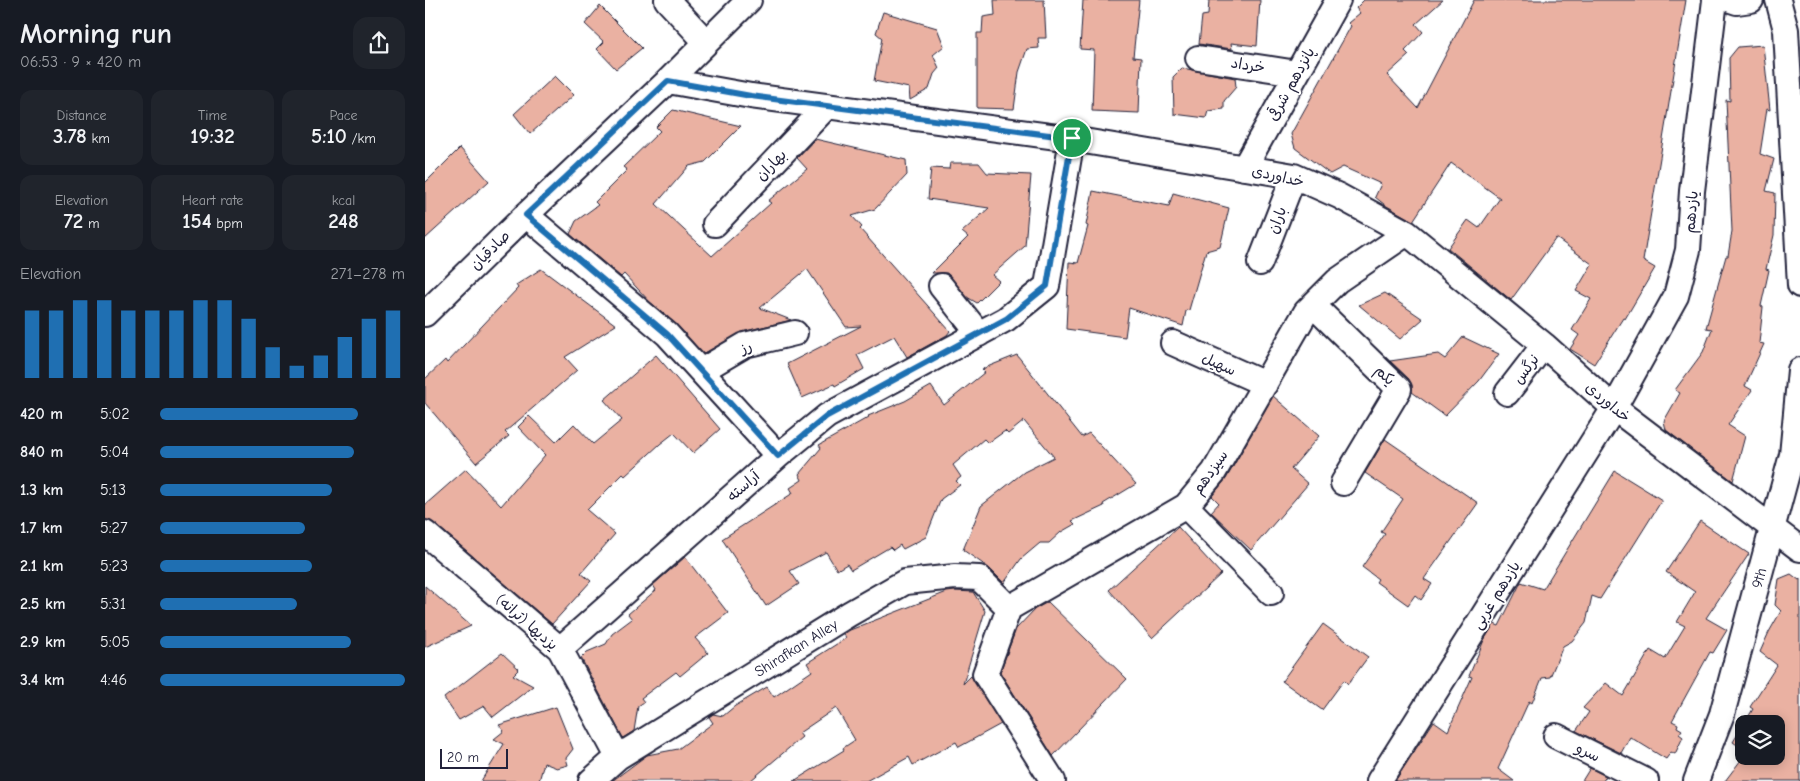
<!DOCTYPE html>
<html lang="en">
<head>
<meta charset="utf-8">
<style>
	body { margin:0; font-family:"Comic Neue","Playpen Sans Arabic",sans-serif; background:#20242c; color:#f1f3f6; height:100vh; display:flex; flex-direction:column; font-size:19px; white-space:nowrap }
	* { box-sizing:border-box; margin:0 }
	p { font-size:16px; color:#9ea1a6 }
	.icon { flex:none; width:28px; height:28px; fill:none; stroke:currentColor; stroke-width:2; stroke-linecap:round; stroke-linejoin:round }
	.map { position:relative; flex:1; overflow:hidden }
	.drawer { display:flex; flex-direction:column; background:#171b24; width:425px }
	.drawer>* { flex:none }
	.tools { position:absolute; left:1310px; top:715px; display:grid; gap:10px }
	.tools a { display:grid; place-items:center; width:50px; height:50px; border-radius:10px; background:#171b24; box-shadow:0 2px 12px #0003; font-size:25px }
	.scale { position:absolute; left:15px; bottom:12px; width:68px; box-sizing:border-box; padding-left:5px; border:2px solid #22223b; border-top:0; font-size:14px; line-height:18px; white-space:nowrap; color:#22223b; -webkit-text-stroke:4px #fff; paint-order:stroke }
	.pin { position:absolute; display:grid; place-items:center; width:42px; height:42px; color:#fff; margin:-21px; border:2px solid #fff; border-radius:50%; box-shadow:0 1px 5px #0007 }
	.round { display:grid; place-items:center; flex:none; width:52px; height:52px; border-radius:15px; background:#20242c }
	.headline { display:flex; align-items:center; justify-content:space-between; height:85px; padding:0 20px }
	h1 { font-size:28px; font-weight:700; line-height:38px }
	.metrics { display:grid; grid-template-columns:repeat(3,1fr); gap:8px; height:85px; padding:5px 20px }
	.metrics div { display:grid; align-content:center; border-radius:12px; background:#20242c; text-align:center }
	.metrics b { font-size:21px; font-weight:700 }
	.metrics small { font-size:14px; font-weight:400 }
	.metrics p { font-size:14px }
	.chart { height:140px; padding:10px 20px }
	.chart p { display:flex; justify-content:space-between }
	.chart svg { width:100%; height:90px; margin-top:5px; stroke:#1f6fb2; stroke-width:6 }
	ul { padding:0 20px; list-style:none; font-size:16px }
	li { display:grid; grid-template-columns:80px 60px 1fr; align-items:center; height:38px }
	li i { height:12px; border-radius:6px; background:#1f6fb2 }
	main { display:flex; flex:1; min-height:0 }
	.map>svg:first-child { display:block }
</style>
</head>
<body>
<main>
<section class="drawer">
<div class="headline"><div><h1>Morning run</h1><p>06:53 · 9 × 420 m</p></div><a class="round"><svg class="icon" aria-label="share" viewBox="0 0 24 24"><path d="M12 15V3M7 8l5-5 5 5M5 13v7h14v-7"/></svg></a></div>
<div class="metrics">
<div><p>Distance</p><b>3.78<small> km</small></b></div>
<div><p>Time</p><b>19:32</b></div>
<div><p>Pace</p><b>5:10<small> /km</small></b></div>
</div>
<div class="metrics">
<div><p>Elevation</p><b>72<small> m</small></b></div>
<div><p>Heart rate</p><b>154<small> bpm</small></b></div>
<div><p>kcal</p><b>248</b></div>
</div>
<div class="chart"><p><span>Elevation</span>271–278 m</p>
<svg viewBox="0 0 160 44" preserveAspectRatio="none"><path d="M5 44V11M15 44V11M25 44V6M35 44V6M45 44V11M55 44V11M65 44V11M75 44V6M85 44V6M95 44V15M105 44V29M115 44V38M125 44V33M135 44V24M145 44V15M155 44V11"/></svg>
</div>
<ul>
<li><b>420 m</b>5:02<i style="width:81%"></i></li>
<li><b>840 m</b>5:04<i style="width:79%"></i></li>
<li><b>1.3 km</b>5:13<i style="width:70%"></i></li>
<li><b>1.7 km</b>5:27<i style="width:59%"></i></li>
<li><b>2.1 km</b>5:23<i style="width:62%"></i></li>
<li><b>2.5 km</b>5:31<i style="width:56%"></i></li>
<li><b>2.9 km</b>5:05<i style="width:78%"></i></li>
<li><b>3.4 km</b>4:46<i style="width:100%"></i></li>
</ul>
</section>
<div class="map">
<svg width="1375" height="781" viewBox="0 0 1375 781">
	<rect width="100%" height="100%" fill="#fff"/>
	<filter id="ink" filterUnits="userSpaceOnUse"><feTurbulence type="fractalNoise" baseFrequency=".02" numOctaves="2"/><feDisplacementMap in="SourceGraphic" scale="10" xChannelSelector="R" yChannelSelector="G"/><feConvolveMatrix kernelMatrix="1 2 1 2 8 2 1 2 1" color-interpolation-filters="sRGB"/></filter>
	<g filter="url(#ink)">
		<path fill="#eab1a2" stroke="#22223b" d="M569 0H619L621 38H613L614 48 602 49 594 72 589 109 552 108V33H557L558 17 570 15Z
			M658 0H714L708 57 716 58 714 113 667 111 669 50 655 49Z
			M784 0H835L832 46 806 43 807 49 774 44 777 16 783 15Z
			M939 0H1018L991 24 998 32 980 51 984 55 962 75 993 108 1049 0H1261L1218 261 1230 268 1200 319 1198 318 1169 364 1145 349 1154 335 1147 330 1166 299 1151 291 1167 264 1131 238 1086 300 1023 248 1043 220 1054 228 1075 198 1026 163 988 221 960 205 950 197 956 184 918 167 905 174 870 148 866 134 926 26 923 23 935 13 931 8Z
			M175 6 217 48 191 69 172 49 179 42 160 24Z
			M458 12 512 28 519 46 508 55 514 68 509 74 504 89 485 100 484 88 449 81 457 38 451 33Z
			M1338 45 1345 110 1342 109 1335 154 1349 159 1341 191 1350 193 1349 235 1341 269 1344 270 1336 306 1338 307 1334 343 1339 344 1320 386 1327 390 1303 425 1320 436 1308 481 1241 430 1239 421 1255 393 1250 390 1278 352 1287 329 1281 328 1301 256H1303L1307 231 1301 100 1305 101 1304 58 1313 47Z
			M757 68 810 78 811 87 799 101V109L783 111 781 118 749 114 748 77Z
			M130 76 149 95 105 134 89 114Z
			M248 110 316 126 280 162 264 166 231 204 287 256 346 203 343 201 382 169 372 158 390 139 481 160 482 175 450 209 427 216 437 227 435 229 525 331 522 335 482 357 469 336 432 355 439 369 410 386 409 384 377 398 362 364 436 326 421 327 382 269 335 308 366 320 317 332 278 354 252 325 225 302 199 274 196 277 145 234 151 221 173 205 170 202 202 170 198 167 235 131 231 127Z
			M35 148 64 181 0 239V183Z
			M525 163H554L562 173 606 175 600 246 567 275 574 281 552 303 542 297 522 273H507L543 237 537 232 564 208 503 199 506 168 524 169Z
			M668 191 744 206 748 193 804 208 795 247 781 251 764 310 761 311 758 326 704 308 700 337 641 329 644 262 653 263 663 226 661 225Z
			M116 269 191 325 140 357 152 370 80 432 84 436 51 463 0 403V379L20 360 22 363 93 288 91 285Z
			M960 293 998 319 975 339 934 305Z
			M1038 337 1074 354 1054 381 1020 416 987 392V385L984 379 965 361 1013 354 1020 359Z
			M231 355 295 429 268 453 249 433 235 444 200 476 198 474 162 510 190 534 156 573 166 581 127 624 9 523 0 520V505L41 469 76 506 120 455 93 427 104 416 131 442 149 424 168 444 197 420 179 400Z
			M592 355 657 437 664 433 711 484 678 504 679 506 647 521 650 524 636 532 624 543H615L596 559 579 583 564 568 538 550 556 506 599 472 629 457 599 421 583 434 580 431 563 443 559 439 528 465 536 477 531 481 535 485 516 499 501 537 478 549 475 545 468 550 465 547 426 570 422 564 412 570 401 552 365 571 374 584 341 606 297 539 368 493 365 488 377 480 374 474 396 448 394 445 444 417 443 416 480 401 506 386 519 405 560 372 557 369Z
			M848 396 894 436 866 469 883 484 826 550 786 512 794 503 787 496 801 479Z
			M960 439 1053 503 999 579 1007 584 996 600 990 595 983 605 951 582 953 579 937 567 960 534 956 532 978 499 940 473Z
			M1190 471 1237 500 1175 599 1167 596 1161 623 1147 641 1138 646 1125 677 1117 678 1107 703 1104 701 1073 769 1089 781H970L1009 721 1023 731 1047 677 1044 676 1059 640 1069 624 1074 626 1096 582 1118 589Z
			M1275 521 1324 554 1281 618 1302 630 1288 653 1285 652 1247 721 1253 724 1252 727 1257 730 1254 734 1258 737 1250 754 1246 752 1241 759 1205 737 1196 753 1151 731 1164 712 1158 708 1181 683 1198 696 1225 650 1240 659 1260 626 1252 622 1270 592 1241 572Z
			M753 527 796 574 727 638 684 590Z
			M260 557 303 613 270 638 283 653 255 676 251 672 216 698 219 702 213 706 209 731 198 738 156 658 162 652 181 644 187 634 207 619 203 614 231 590 228 585Z
			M1366 574 1374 580 1375 579V781H1300L1319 756H1351V724H1319L1328 709 1325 707 1352 665 1335 652 1344 632 1356 611 1350 605 1354 579Z
			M0 586 46 626 0 647Z
			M530 591 548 592 560 611 538 684 546 676 576 724 534 747 531 742 488 765 484 757 441 781H369L419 750 418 748 430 740 411 708 374 733 377 737 325 781H187L222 755 253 749 288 723 284 717 288 714 298 716 310 706 342 687 349 697 387 671 382 663 421 638 419 634 425 630 522 592Z
			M623 602 702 679 628 756 575 672 591 629 610 609Z
			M898 624 943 657 923 684 919 680 897 710 857 681Z
			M77 653 94 669 88 675 108 686 68 717 59 706 34 720 19 698Z
			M131 707 148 749 141 758 143 765 132 768 119 763 114 781H56L79 744 69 739 79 731 74 725Z
			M1319 724V750L1308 742Z
			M1165 768 1181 776 1178 781H1157Z"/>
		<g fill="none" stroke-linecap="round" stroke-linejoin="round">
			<defs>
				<path id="minor" d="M242 0 281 42
					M1306 0 1312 2 1326 0
					M1353 0 1361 30 1375 285
					M773 58 872 73
					M243 81 326 96 647 139 869 176 914 196 982 233 1119 345 1189 408 1375 549
					M819 168 913 0
					M101 215 242 334 353 456
					M290 224 402 106
					M835 263 869 176
					M516 286 554 334
					M888 305 974 389 918 483
					M0 314 101 215 243 81 324 0
					M748 343 840 384
					M276 371 320 345 370 333
					M1082 393 1119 345
					M761 506 846 593
					M0 533 135 649 193 757
					M135 649 353 456 402 416 581 319 622 286 647 139
					M1131 736 1221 781
					M166 781 193 757 424 614 480 582 530 577 554 578 584 608
					M628 781 560 674 584 608 761 506 789 472 881 312 912 281 982 233
					M954 781 1189 408 1251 296 1263 250 1267 191 1290 0
					M1271 781 1297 714 1367 455 1375 370"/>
			</defs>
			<use href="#minor" stroke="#22223b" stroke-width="28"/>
			<use href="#minor" stroke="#fff" stroke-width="24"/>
		</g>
	</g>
	<g fill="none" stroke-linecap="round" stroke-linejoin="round" filter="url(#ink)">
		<defs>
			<path id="route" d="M243 81 326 96 647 138 622 286 581 319 402 416 353 456 242 334 101 215Z"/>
		</defs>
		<use href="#route" stroke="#fff" stroke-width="10"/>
		<use href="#route" stroke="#1f6fb2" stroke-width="6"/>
	</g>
	<g text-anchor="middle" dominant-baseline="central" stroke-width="4" stroke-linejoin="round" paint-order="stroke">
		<g font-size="15" fill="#22223b" stroke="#fff">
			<text transform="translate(823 65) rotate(9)">خرداد</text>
			<text transform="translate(866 84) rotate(-61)">پانزدهم شرقی</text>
			<text transform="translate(346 165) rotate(-46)">بهاران</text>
			<text transform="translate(853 176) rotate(13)">خداوردی</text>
			<text transform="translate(1266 212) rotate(-85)">یازدهم</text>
			<text transform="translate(852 220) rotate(-69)">باران</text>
			<text transform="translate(65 250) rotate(-45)">صادقیان</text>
			<text transform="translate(321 347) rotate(-22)">رز</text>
			<text transform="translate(794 364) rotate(24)">سهیل</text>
			<text transform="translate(1101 369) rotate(-53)">نرگس</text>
			<text transform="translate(960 375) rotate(44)">یکم</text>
			<text transform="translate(1183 402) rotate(40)">خداوردی</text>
			<text transform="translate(785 472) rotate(-55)">سیزدهم</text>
			<text transform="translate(318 486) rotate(-41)">آراسته</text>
			<text transform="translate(1334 578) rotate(-75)">9th</text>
			<text transform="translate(1071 595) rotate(-58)">یازدهم غربی</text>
			<text transform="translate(102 622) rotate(41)">یزدیها (ترانه)</text>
			<text transform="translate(371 648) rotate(-32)">Shirafkan Alley</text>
			<text transform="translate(1163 752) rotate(27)">سرو</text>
		</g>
	</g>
</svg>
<div class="tools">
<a><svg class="icon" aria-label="layers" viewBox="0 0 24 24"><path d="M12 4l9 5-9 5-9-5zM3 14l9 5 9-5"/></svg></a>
</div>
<div class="scale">20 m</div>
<div class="pin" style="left:647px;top:138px;background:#1e9e55"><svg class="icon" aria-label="arrive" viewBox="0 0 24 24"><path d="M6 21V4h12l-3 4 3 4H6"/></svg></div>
</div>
</main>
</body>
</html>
